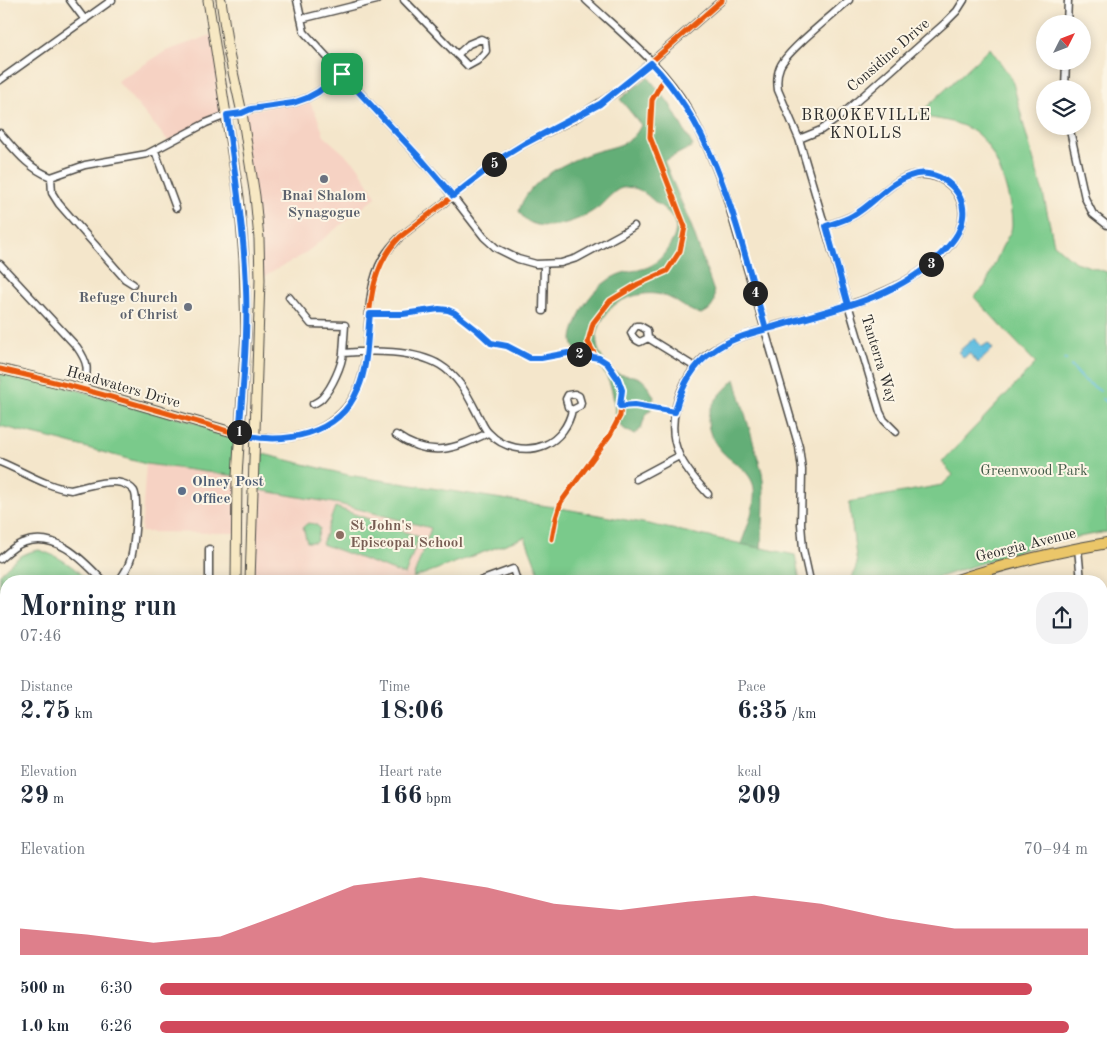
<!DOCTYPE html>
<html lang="en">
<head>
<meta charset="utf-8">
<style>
	body { margin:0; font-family:"Old Standard TT",serif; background:#f2f2f3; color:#1f2937; height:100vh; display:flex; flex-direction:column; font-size:19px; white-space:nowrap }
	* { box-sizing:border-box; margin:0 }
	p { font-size:16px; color:#747a83 }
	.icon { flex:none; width:28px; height:28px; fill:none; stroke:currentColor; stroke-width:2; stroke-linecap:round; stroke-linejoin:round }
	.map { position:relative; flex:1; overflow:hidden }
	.side { position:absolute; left:0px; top:575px; width:1108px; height:481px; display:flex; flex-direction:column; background:#fff; border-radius:20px 20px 0 0; box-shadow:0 2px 12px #0003 }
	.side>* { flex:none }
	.needle { width:32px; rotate:48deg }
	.fabs { position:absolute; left:1036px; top:15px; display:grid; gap:10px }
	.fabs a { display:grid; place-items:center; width:55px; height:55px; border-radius:50%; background:#fff; box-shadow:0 2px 12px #0003; font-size:25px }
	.pin { position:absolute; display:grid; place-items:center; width:42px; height:42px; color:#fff; margin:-21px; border-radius:10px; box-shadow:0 2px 8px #0006 }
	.km { position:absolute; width:25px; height:25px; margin:-12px; border-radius:50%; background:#222; color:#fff; font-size:14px; line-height:25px; text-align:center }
	.round { display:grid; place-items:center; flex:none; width:52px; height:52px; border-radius:20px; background:#f2f2f3 }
	.head { display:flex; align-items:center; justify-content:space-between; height:85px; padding:0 20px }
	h1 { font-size:28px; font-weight:700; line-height:38px }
	.metrics { display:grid; grid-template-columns:repeat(3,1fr); gap:8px; height:85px; padding:5px 20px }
	.metrics div { display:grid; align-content:center }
	.metrics b { font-size:25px; font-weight:700 }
	.metrics small { font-size:14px; font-weight:400 }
	.metrics p { font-size:14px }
	.chart { height:140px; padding:10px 20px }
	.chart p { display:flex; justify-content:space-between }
	.chart svg { width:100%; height:90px; margin-top:5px; fill:#d1495b; opacity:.7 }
	ul { padding:0 20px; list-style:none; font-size:16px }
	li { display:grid; grid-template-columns:80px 60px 1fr; align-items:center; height:38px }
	li i { height:12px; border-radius:6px; background:#d1495b }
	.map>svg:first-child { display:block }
</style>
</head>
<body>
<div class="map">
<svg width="1107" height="1056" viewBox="0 0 1107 1056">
	<rect width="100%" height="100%" fill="#fcf5e5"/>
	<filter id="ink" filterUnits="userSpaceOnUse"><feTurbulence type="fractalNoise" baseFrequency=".02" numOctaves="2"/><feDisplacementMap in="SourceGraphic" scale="10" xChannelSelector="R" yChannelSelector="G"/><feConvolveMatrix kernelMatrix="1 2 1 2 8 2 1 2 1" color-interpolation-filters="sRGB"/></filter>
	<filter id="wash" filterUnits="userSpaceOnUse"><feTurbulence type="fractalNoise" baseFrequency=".0096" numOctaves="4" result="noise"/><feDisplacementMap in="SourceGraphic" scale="20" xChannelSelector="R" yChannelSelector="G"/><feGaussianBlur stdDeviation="1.12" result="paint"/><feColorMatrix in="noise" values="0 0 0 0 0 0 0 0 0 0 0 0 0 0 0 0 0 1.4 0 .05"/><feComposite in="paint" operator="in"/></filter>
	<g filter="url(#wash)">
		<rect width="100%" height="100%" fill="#f4e6cb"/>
		<path fill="#f6d2c3" d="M214 34 227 115 170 143 117 81 166 51Z
			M307 98 317 116 324 136 358 166 376 197 303 255 271 272 260 280 242 113Z
			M146 464 237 476 236 533 141 532Z
			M253 489 339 504 431 528 413 578 406 581H250Z
			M0 997 6 1000V1050H68L61 1056H0Z
			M84 1050H285L286 1056H77Z
			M298 1050H577V1056H298Z"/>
		<path fill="#7aca8b" stroke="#527a5b" d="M990 48 1012 79 1025 130 1043 193 1054 244 1075 262 1107 272V532L1055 541 1028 548 927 581H851L857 564 849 502 942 485 953 475 942 462 1036 363 974 297 985 286 1002 247 1011 231 1012 225C1012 199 997 149 976 133 960 121 937 119 917 116Z
			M0 369 239 434 237 476 146 464 62 441 0 426Z
			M255 452 348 475 560 508 648 524 795 555 800 581H542L525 537 413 578 431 528 339 504 253 489Z
			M335 507 419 537 405 575 322 544Z
			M308 523 315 524 320 528 317 540 315 542H307L303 527Z
			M39 550C60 557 73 565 87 581H6V622L0 616V574C12 562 22 552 39 550Z"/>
		<path fill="#63ae77" stroke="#476c51" d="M648 77 669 103 693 146 664 161 691 225 714 292C715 303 713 310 701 314 685 311 673 295 656 294 644 292 626 297 616 304 605 311 595 331 597 344 598 353 605 364 612 370 620 378 632 373 641 379 647 383 650 390 654 397L652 408 645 416 641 429 635 434C609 427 618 405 610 385 607 376 601 366 593 360 587 355 575 354 573 345 570 337 575 327 578 319 583 304 594 290 607 281 633 262 649 281 670 245 674 238 677 231 675 224 673 214 663 208 655 202 645 193 637 185 622 188 613 190 604 204 596 209 577 223 532 238 519 211 527 182 561 164 589 154 610 146 631 148 641 125L620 99Z
			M735 379 762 472C766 498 763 523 761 548L741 544C747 528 758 501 753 484 749 472 739 466 730 459 715 447 702 427 711 408 716 397 727 388 735 379Z
			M0 917 6 918V1000L0 997Z
			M933 1050H1092L1103 1056H932Z"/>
		<path fill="#62bee0" stroke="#467486" d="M974 338 982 347 988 343 993 349 978 363 969 353 964 358 958 352Z"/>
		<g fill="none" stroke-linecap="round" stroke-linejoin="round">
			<path stroke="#62bee0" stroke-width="2" d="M1064 359 1066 360
				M1071 366 1084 380 1100 391
				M1102 399 1107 402"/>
		</g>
	</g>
	<g filter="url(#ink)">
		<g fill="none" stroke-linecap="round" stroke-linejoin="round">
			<defs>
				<path id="street" d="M70 0 85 20
					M297 0 304 32 439 179 484 237 496 248 518 259 536 264 561 263 577 258 623 233 634 226
					M404 0 468 66 477 61 486 51 485 41 481 39 469 44 457 55
					M586 0C621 33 664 66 688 109 702 134 714 162 724 189L799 447 802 470 801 524 803 549 810 581
					M849 0C834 14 786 51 780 67 777 74 777 83 778 90L799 139 880 412 884 420 896 432
					M301 19 377 0
					M1067 24 1068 0
					M0 80 112 0
					M1065 89 1066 61
					M1069 126 1085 198 1093 214 1107 225
					M0 133C16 151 28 168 51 177L85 165 147 154 206 123 224 116 242 113 251 109 293 103 307 98 318 92 342 74
					M799 139 821 130 838 118 945 23 957 11 964 0
					M155 151 176 208
					M51 177 52 193 59 204 125 279 133 284
					M0 264 77 347C89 364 88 369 84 389
					M289 297 311 324 345 325 343 353C371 350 415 350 440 365 460 377 469 398 479 417 482 422 484 429 489 433 503 448 526 453 545 445 559 439 569 425 572 410L568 407 566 399 568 395 575 394 579 396 581 403 580 406 572 410
					M543 311 544 264
					M648 338 647 330 640 326H636L631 333C633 338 635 340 640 342L648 338 695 367
					M313 404C317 402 321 400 323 397 332 387 342 365 343 353
					M239 434C266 441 299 441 324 426 390 387 352 313 383 258 388 250 394 243 400 237L503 157 524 144 574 119 618 91 722 0
					M396 435C430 459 454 449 488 433
					M0 462C23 471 46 487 71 490 85 487 108 479 121 483 125 484 131 487 134 491 139 499 134 551 130 561 128 568 123 575 119 581
					M636 479 679 456
					M708 494C684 468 666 445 676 407 681 385 694 364 712 351 731 338 754 333 775 326 824 312 874 302 917 274 933 263 953 247 960 228 972 197 944 170 913 175 892 179 873 205 854 215 845 220 835 223 826 226
					M1078 548 1081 581
					M0 559C7 553 14 546 22 543 56 530 83 560 103 581
					M209 581V549
					M480 581 513 569 517 581
					M1101 639 1107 642
					M2 667 6 682
					M0 710H6
					M1101 813 1107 809
					M0 817 6 822
					M1105 886 1107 879
					M1101 958H1107
					M1101 1013 1107 1016
					M577 1050V1056
					M775 1050 781 1056
					M838 1056 842 1054
					M855 1056 860 1050"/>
				<path id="secondary" d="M208 0 239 197 244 259 246 334 237 476 236 581
					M221 0 229 54 242 113 255 196 259 239 260 280 250 581
					M0 369 84 389 239 434
					M0 630 6 637
					M0 853 6 846
					M0 997 6 1004
					M47 1050 52 1056
					M921 1056 922 1050"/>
				<path id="primary" d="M954 581C1004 564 1055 552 1107 543
					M285 1050 286 1056
					M298 1050V1056
					M61 1056 68 1050
					M77 1056 84 1050"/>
			</defs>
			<use href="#street" stroke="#494743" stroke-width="9"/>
			<use href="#secondary" stroke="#494743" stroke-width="11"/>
			<use href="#primary" stroke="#494743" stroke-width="12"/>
			<use href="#street" stroke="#fff" stroke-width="6"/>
			<use href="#secondary" stroke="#f7e8c3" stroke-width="9"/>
			<use href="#primary" stroke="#ebc669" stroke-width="10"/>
			<defs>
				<path id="cycleway" d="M370 314H415L439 309 448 310 455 313 478 331 491 343 507 346 530 358H541L568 353H574L599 358 612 368 618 379 622 390 620 416 610 435 561 502 556 518 552 539
					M596 357 588 342 593 323 610 301 638 284 667 271 680 251 685 227 650 137 652 100 662 82
					M0 369C44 379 88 390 132 403 160 411 187 419 215 427 228 431 242 436 255 438 305 444 351 423 364 372 366 365 365 357 366 350 370 309 369 268 400 237L503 157 524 144 574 119 618 91 722 0"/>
			</defs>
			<use href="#cycleway" stroke="#fcf5e5" stroke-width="8"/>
			<use href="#cycleway" stroke="#e8590c" stroke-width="5"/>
		</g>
	</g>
	<g fill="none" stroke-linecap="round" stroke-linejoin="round" filter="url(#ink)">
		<defs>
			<path id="route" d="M342 74 318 92 307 98 293 103 251 109 242 113 227 115C237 188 249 261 246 335 245 368 242 401 239 434 283 445 339 436 358 389 368 366 367 338 370 314H403L439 309 448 310 455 313 478 331 491 343 507 346 530 358H541L568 353 599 358 607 363 618 379 622 390 620 406 635 405 675 412C681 388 692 366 712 352 730 338 753 333 775 327 832 310 896 299 940 255 951 244 961 233 963 217 967 189 935 166 910 176 888 183 874 204 854 215 846 220 835 223 826 226L848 305 766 329C739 238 720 134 651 63L600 104 524 144 503 157 453 196 422 160 342 74"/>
		</defs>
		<use href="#route" stroke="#fff" stroke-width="10"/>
		<use href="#route" stroke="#1a73e8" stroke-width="6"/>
	</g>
	<g fill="#6b7280" stroke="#fcf5e5" stroke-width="2">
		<circle cx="324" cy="179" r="5"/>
		<circle cx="188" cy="307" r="5"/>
	</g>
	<circle fill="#5c6f8a" stroke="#fcf5e5" stroke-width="2" cx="182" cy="491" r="5"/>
	<circle fill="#8d6e63" stroke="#fcf5e5" stroke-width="2" cx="340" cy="535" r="5"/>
	<g text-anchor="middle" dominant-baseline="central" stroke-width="4" stroke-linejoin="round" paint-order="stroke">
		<g font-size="15" fill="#2b2b2b" stroke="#fcf5e5">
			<text transform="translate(889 56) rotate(-41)">Considine Drive</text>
			<text transform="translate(878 359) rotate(73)">Tanterra Way</text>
			<text transform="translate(123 388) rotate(16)">Headwaters Drive</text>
			<text transform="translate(1026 546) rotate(-14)">Georgia Avenue</text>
		</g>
		<g font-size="15" font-weight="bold" fill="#5b616d" stroke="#fcf5e5">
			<text x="324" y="196">Bnai Shalom<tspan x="324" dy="17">Synagogue</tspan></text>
			<text x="178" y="298" text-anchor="end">Refuge Church<tspan x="178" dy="17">of Christ</tspan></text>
		</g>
		<g font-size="15" fill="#435b48" stroke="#fcf5e5">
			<text x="1034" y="471">Greenwood Park</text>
		</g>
		<g font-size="15" font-weight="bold" fill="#4e5e75" stroke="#fcf5e5" text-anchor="start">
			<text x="192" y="482">Olney Post<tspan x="192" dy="17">Office</tspan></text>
		</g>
		<g font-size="15" font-weight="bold" fill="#785e54" stroke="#fcf5e5" text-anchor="start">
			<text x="350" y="526">St John's<tspan x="350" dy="17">Episcopal School</tspan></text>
		</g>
		<g font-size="16" letter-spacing="1" fill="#2b2b2b" stroke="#fcf5e5">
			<text x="866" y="116">BROOKEVILLE<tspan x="866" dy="18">KNOLLS</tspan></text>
		</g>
	</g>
</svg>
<div class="fabs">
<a><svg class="needle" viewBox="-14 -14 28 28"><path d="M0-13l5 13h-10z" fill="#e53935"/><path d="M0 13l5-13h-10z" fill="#747a83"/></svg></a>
<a><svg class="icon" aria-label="layers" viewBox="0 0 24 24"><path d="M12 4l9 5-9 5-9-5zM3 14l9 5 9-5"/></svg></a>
</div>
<div class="pin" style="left:342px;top:74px;background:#1e9e55"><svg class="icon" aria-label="arrive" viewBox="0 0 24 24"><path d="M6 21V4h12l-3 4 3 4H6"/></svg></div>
<b class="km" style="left:239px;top:432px">1</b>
<b class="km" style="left:579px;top:354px">2</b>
<b class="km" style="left:931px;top:264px">3</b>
<b class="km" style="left:755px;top:293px">4</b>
<b class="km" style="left:494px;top:164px">5</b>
<section class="side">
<div class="head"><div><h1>Morning run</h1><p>07:46</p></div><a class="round"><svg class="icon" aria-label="share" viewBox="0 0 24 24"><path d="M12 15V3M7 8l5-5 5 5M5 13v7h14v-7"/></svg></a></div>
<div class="metrics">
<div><p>Distance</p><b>2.75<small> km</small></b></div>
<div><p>Time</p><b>18:06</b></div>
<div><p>Pace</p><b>6:35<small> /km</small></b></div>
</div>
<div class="metrics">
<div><p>Elevation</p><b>29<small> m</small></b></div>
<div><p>Heart rate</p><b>166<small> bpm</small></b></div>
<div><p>kcal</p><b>209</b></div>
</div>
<div class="chart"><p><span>Elevation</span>70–94 m</p>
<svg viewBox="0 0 160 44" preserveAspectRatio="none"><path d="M0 44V31L10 34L20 38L30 35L40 23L50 10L60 6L70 11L80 19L90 22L100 18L110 15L120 19L130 26L140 31L150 31L160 31V44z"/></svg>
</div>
<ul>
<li><b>500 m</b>6:30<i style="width:94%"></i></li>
<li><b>1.0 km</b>6:26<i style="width:98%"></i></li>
</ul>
</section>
</div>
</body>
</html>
